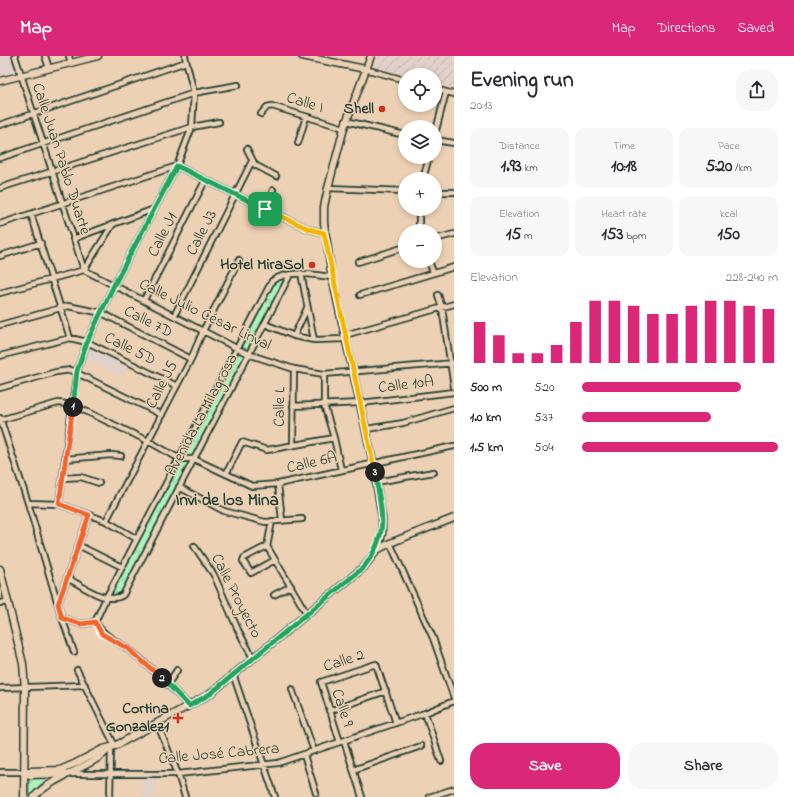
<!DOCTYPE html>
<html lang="en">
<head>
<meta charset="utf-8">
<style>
	body { margin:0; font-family:"Indie Flower",sans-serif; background:#f7f7f7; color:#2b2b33; height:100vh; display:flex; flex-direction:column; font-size:15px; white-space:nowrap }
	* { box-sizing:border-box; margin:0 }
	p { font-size:13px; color:#7c7c81 }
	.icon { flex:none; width:22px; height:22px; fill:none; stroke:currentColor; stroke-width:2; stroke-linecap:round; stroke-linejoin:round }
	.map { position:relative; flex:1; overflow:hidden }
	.details { display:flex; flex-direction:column; background:#fff; width:340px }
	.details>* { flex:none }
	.buttons { position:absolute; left:398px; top:12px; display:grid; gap:8px }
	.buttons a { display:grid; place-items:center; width:44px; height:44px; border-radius:50%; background:#fff; box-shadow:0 2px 6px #0003; font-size:20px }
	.pin { position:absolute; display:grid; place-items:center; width:34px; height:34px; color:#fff; margin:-17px; border-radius:8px; box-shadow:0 2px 6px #0006 }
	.km { position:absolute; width:20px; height:20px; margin:-10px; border-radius:50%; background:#222; color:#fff; font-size:11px; line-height:20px; text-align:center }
	.round { display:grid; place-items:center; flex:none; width:42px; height:42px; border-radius:16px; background:#f7f7f7 }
	.overview { display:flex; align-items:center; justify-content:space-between; height:68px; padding:0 16px }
	h1 { font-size:22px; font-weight:700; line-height:30px }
	.stats { display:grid; grid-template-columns:repeat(3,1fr); gap:6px; height:68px; padding:4px 16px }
	.stats div { display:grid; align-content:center; border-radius:10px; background:#f7f7f7; text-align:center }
	.stats b { font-size:17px; font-weight:700 }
	.stats small { font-size:11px; font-weight:400 }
	.stats p { font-size:11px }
	.chart { height:112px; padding:8px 16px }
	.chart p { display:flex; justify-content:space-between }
	.chart svg { width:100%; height:72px; margin-top:4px; stroke:#db2777; stroke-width:6 }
	.primary-button { display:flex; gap:8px; margin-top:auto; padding:8px 16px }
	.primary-button a { flex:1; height:46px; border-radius:16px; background:#db2777; color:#fff; font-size:16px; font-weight:700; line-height:46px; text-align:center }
	.primary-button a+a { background:#f7f7f7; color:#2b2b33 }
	ul { padding:0 16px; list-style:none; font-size:13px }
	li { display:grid; grid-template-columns:64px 48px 1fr; align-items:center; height:30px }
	li i { height:10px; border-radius:5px; background:#db2777 }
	header { display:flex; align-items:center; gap:24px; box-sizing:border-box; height:56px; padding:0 20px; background:#db2777; color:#fff }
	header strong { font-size:19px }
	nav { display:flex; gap:22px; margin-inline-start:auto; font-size:14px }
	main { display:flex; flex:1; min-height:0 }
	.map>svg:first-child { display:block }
</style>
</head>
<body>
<header>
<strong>Map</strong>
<nav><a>Map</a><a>Directions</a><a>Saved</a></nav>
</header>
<main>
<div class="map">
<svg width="454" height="741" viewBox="0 0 454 741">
	<defs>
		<pattern id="industrial-furrows" width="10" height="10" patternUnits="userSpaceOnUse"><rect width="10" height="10" fill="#e2d0ca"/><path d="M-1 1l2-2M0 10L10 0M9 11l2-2" fill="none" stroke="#c1b4ae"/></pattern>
		<pattern id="grass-tufts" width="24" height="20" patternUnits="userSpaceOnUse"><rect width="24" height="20" fill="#aef1bb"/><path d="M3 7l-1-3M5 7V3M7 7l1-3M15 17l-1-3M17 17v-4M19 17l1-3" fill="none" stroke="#95d0a1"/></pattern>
	</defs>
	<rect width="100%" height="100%" fill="#edd1b4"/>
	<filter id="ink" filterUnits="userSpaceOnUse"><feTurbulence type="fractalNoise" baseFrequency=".025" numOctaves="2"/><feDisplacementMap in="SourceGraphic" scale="8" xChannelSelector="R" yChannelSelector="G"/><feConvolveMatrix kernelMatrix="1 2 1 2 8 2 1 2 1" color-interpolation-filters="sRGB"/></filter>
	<g filter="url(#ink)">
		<path fill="#e2d0ca" d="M0 0H11L16 16 0 20Z
			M88 291 127 311 122 320 81 302Z
			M142 722H156V741H142Z"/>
		<path fill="url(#industrial-furrows)" d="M379 0H454V32L435 27V19H405L374 12Z"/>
		<path fill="url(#grass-tufts)" stroke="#669778" d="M278 224H284L121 537 116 540 111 538 274 227Z
			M29 721 47 722 29 740Z"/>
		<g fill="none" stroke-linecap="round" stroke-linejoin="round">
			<defs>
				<path id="street" d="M15 0 84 214
					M45 0 49 12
					M69 0 71 7
					M365 13 405 24
					M435 33 454 38
					M261 58 267 51 272 50 344 72
					M346 65 405 79
					M0 69 186 6
					M435 78 446 36
					M435 84 454 87
					M298 87 306 61
					M247 93 255 109 276 120
					M0 102 194 37 238 29
					M423 123 429 101
					M0 132 192 71 219 66
					M328 132 405 135
					M435 136H454
					M265 153 273 134
					M31 158 70 282
					M0 168 177 110 265 153 309 173 324 177
					M419 175V153
					M73 183 154 153
					M435 183 454 178
					M0 200 41 187
					M429 205 433 216
					M358 206 405 191
					M84 214 113 168
					M301 217 314 284
					M0 237 84 214 248 298 294 313 324 318 454 307
					M360 239 454 211
					M438 239 442 252 454 331
					M144 244 205 125
					M174 260 252 105
					M265 268 294 280 314 284 346 283
					M0 269 68 250 102 257 191 303
					M345 279 454 248
					M294 280 307 252
					M0 300 70 282 87 286 177 330
					M324 318V349L334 382 341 414
					M0 332 56 316 71 314 162 359
					M293 350 361 347 454 336
					M0 362 28 447 62 562 74 596
					M0 364 58 347 73 349 148 385 180 403H194L252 430 278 428 454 390
					M367 373 403 367 454 352
					M293 389 294 313
					M65 403 111 399 121 400
					M226 418 242 386 267 394 334 382
					M63 422 81 421 99 427
					M376 426 434 416
					M278 428 282 464
					M179 431 224 455 265 466 302 463
					M28 447 59 448 106 465 137 483
					M59 448 77 315 87 286 114 229 177 110 192 71 194 37 185 0
					M106 465 191 303 203 275 239 204
					M390 487 433 582 454 642
					M80 490 122 511
					M194 490 214 519 238 574 253 602
					M267 491 272 465
					M275 504 251 517 243 505 244 502 265 491 268 492 307 558
					M67 522C82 529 107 550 123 539L290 219
					M274 539 291 530
					M0 547 8 546
					M58 548 89 459
					M62 562 81 568 95 566
					M95 566 106 542 272 225C288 213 314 219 332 221
					M95 566C105 581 114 583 128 593 150 610 170 630 189 650
					M77 614 115 690
					M233 618 275 741
					M168 628 177 614
					M0 632 85 629
					M292 633 314 695
					M329 655 386 635
					M425 657 441 705
					M157 667 178 718 185 741
					M344 685 362 741
					M340 686 321 626 376 608 396 667
					M304 699 316 737
					M353 714 421 690
					M0 716H24
					M69 718H178L278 707 425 657 454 645
					M110 741 111 692
					M429 741 454 733"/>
				<path id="secondary" d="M302 0 365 13
					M0 25 98 0
					M377 494 390 487 454 462
					M0 513 23 608 25 633 24 741
					M24 716 29 715 60 714 76 707 103 693 115 690 210 638 364 511 377 494 382 478V461L373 407 332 221 324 167V151L328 132 344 72 371 0
					M24 716 30 719 64 718
					M34 741C51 721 99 708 108 693"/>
			</defs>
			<use href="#street" stroke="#1f3d34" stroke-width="8"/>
			<use href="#secondary" stroke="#1f3d34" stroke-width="9"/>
			<use href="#street" stroke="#edd1b4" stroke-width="4.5"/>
			<use href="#secondary" stroke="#edd1b4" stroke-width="6"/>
		</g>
	</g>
	<g fill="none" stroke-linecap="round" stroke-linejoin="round" filter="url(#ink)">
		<defs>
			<path id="split-1" d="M73 351 77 315 87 286 114 229 177 110 265 153"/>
			<path id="split-2" d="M73 351 59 448 89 459 58 548 62 562 81 568 95 566 102 578 127 592 162 622"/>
			<path id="split-3" d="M162 622 189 650 210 638 364 511C391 476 381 456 375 416"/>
			<path id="split-4" d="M265 153 309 173 324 177 375 416"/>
		</defs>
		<use href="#split-1" stroke="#fff" stroke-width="8"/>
		<use href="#split-2" stroke="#fff" stroke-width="8"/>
		<use href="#split-3" stroke="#fff" stroke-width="8"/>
		<use href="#split-4" stroke="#fff" stroke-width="8"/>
		<use href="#split-1" stroke="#22a559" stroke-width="5"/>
		<use href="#split-2" stroke="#f0652b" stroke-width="5"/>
		<use href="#split-3" stroke="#22a559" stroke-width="5"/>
		<use href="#split-4" stroke="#f5b400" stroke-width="5"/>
	</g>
	<g fill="#c8321e" stroke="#edd1b4" stroke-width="1.5">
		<circle cx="382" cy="53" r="4"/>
		<circle cx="312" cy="209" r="4"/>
		<path d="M176 656h4v4h4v4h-4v4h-4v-4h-4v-4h4z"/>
	</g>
	<g text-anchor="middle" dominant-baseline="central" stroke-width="3" stroke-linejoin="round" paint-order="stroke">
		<g font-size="16" fill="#1f3d34" stroke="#edd1b4">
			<text transform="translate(305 47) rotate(17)">Calle I</text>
			<text transform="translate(61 103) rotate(72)">Calle Juan Pablo Duarte</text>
			<text transform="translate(202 177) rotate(-63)">Calle J3</text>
			<text transform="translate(163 179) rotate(-63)">Calle J1</text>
			<text transform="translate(205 259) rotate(26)">Calle Julio César Linval</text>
			<text transform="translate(148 266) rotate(27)">Calle 7D</text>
			<text transform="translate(130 293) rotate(26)">Calle 5D</text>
			<text transform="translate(162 329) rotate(-63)">Calle J5</text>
			<text transform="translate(406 329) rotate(-7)">Calle 10A</text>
			<text transform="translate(280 351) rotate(-89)">Calle L</text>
			<text transform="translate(202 359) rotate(-62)">Avenida La Milagrosa</text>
			<text transform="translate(312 407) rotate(-13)">Calle 6A</text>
			<text transform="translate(236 540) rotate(63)">Calle Proyecto</text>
			<text transform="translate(344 605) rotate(-18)">Calle 2</text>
			<text transform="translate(342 652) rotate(71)">Calle 9</text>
			<text transform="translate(219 698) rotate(-5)">Calle José Cabrera</text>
		</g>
		<g font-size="16" font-weight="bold" fill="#1f3d34" stroke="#edd1b4" text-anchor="end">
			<text x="374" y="53">Shell</text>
			<text x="304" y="209">Hotel MiraSol</text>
			<text x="169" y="653">Cortina<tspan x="169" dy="18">Gonzalez1</tspan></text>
		</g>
		<g font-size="17" font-weight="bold" fill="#1f3d34" stroke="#edd1b4">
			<text x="227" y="444">Invi de los Mina</text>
		</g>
	</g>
</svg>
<div class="buttons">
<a><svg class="icon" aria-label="locate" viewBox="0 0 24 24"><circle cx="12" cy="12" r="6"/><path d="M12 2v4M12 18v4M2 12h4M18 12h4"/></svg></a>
<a><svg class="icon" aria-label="layers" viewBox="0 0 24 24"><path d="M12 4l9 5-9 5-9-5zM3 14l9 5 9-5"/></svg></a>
<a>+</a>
<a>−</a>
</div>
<div class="pin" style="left:265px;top:153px;background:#1e9e55"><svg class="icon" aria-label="arrive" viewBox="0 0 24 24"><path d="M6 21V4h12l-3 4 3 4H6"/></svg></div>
<b class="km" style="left:73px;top:351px">1</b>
<b class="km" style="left:162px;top:622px">2</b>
<b class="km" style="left:375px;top:416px">3</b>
</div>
<section class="details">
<div class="overview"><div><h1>Evening run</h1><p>20:13</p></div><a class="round"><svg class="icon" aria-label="share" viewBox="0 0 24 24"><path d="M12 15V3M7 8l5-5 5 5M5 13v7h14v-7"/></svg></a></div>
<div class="stats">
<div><p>Distance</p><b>1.93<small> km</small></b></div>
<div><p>Time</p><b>10:18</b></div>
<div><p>Pace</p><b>5:20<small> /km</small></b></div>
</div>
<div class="stats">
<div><p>Elevation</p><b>15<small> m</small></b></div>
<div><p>Heart rate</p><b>153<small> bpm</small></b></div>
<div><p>kcal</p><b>150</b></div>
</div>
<div class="chart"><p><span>Elevation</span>228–240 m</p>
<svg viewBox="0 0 160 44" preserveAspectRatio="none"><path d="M5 44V19M15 44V27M25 44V38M35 44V38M45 44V33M55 44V19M65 44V6M75 44V6M85 44V9M95 44V14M105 44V14M115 44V9M125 44V6M135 44V6M145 44V9M155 44V11"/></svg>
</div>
<ul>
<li><b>500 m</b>5:20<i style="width:81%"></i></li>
<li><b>1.0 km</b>5:37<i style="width:66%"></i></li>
<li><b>1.5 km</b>5:04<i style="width:100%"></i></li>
</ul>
<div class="primary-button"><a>Save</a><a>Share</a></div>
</section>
</main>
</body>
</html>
